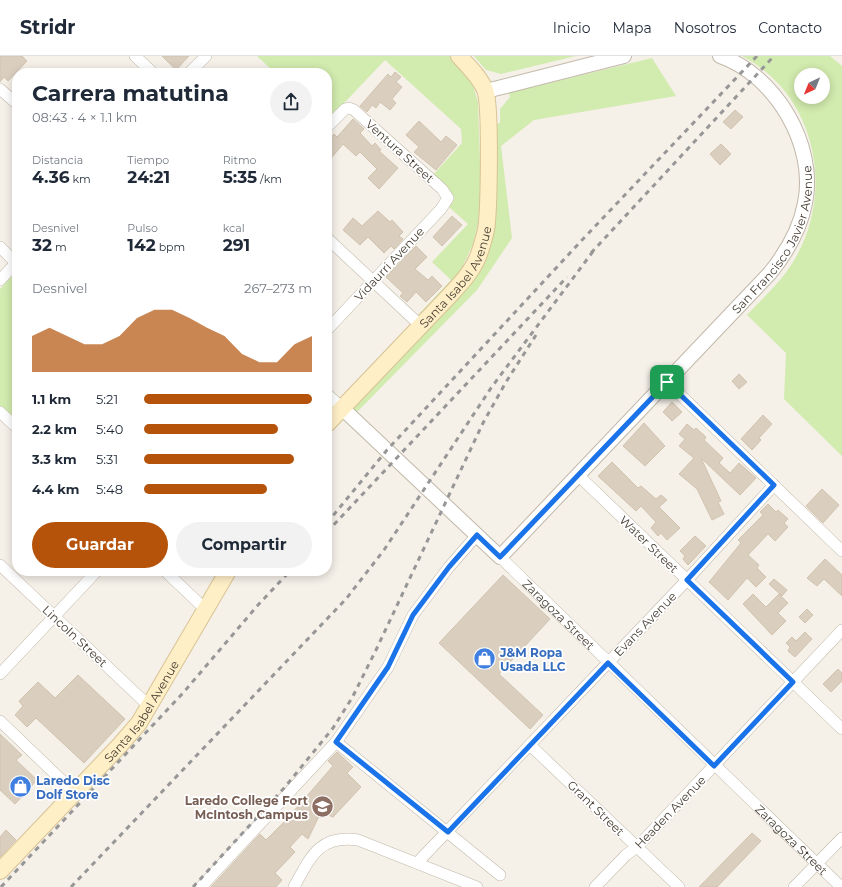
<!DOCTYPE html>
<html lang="es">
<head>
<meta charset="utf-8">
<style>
	body { margin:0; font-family:Montserrat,sans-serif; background:#f2f2f3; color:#1f2937; height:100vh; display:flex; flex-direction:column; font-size:15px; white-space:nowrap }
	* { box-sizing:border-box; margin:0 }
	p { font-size:13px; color:#747a83 }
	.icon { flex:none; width:22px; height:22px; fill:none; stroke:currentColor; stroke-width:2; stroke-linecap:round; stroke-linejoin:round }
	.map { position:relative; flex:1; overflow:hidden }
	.panel { position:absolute; left:12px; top:12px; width:320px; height:508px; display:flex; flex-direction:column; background:#fff; border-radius:16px; box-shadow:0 2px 10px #0003 }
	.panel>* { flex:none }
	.needle { width:26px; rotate:223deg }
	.buttons { position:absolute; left:794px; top:12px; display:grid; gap:8px }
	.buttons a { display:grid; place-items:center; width:36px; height:36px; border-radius:50%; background:#fff; box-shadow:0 2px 10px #0003; font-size:20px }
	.pin { position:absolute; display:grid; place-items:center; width:34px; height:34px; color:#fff; margin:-17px; border-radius:8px; box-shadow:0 2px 6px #0006 }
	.round { display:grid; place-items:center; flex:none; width:42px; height:42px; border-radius:21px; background:#f2f2f3 }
	.summary { display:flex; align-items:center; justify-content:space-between; height:68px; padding:0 20px }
	h1 { font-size:22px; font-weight:700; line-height:30px }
	.figures { display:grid; grid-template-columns:repeat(3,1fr); gap:6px; height:68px; padding:4px 20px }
	.figures div { display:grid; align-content:center }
	.figures b { font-size:17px; font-weight:700 }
	.figures small { font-size:11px; font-weight:400 }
	.figures p { font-size:11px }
	.chart { height:112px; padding:8px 20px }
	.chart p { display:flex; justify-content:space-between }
	.chart svg { width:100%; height:72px; margin-top:4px; fill:#b45309; opacity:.7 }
	.primary-button { display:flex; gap:8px; margin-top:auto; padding:8px 20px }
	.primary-button a { flex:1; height:46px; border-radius:24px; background:#b45309; color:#fff; font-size:16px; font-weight:700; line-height:46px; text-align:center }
	.primary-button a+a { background:#f2f2f3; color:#1f2937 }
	ul { padding:0 20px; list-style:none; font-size:13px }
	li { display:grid; grid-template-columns:64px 48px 1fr; align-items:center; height:30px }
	li i { height:10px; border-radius:5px; background:#b45309 }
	header { display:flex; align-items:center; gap:24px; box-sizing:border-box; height:56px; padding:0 20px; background:#fff; border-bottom:1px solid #e0e1e3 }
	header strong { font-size:19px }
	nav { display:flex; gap:22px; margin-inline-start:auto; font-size:14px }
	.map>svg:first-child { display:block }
</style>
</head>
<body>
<header>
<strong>Stridr</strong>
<nav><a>Inicio</a><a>Mapa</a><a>Nosotros</a><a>Contacto</a></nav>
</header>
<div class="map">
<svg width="842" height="831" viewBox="0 0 842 831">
	<rect width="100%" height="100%" fill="#f5f0e8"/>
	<path fill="#d2ebae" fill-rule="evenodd" d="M257 0H453L470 21 478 46 481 138 478 168 473 188 461 214 421 259 419 258 451 224 432 206 468 168 449 151 453 146 451 136 432 120 462 87 461 73 385 4 327 65V17H275Z
		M474 0H576L501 18 486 14Z
		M742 0H830L842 10V400L784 343 786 297 747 259C764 241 784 223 796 201 835 132 815 38 742 0ZM801 19H823V41H801Z
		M652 2 676 40 534 64 501 90 512 182 477 234 356 357 351 353 475 220 496 68 500 67V53L510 41 509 37Z
		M17 215V355L11 361 0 350V233Z"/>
	<path fill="#dacebf" stroke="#d2c3af" d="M0 0H22L27 5 8 25 4 21 0 26Z
		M162 0H189L176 14Z
		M395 16 401 21 396 26 402 31 392 43 396 47 390 54 380 46 376 52 372 49 367 56 360 50 388 18 391 21Z
		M735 54 743 61 731 73 723 66Z
		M353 63 364 73 360 77 372 90 375 87 381 94 379 95 398 112 379 133 368 122 377 113 360 96 356 100 343 88 327 107V86L334 78 337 81Z
		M419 65 441 86 446 80 457 89 436 114 414 96 419 91 406 79Z
		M721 88 731 98 720 109 710 98Z
		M378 155 390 166 392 164 403 176 399 180 403 183 394 193 391 190 384 197 368 181 360 189 343 174 353 162 362 170Z
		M452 160 462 169 442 190 433 181Z
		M416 190 427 201 415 213 428 224 432 220 442 230 426 246 416 236 407 246 400 240 403 237 386 221Z
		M739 318 747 326 739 333 732 325Z
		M672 346 682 356 672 365 663 356Z
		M763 359 772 368 759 382 761 384 752 394 741 383Z
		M644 367 665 390 645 410 623 390Z
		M687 368 694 374 696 372 706 381 704 384 723 402 719 407 730 417 739 407 756 422 740 439 701 402 721 445 718 446 724 458 712 464 697 433 679 418 694 402 679 390 685 383 679 378Z
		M612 406 638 432 641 430 656 443 661 439 667 444 659 451 680 472 667 484 661 477 658 480 651 472 656 466 641 450 636 455 598 420Z
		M822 433 839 449 823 467 806 450Z
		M768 448 776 456 778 454 788 463 784 467 788 471 775 485 768 478 748 499 759 509 757 512 766 521 756 531 747 522 728 544 709 526 741 487 738 484 763 459 760 456Z
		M695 480 706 490 688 509 683 503 685 500 680 495Z
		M825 503 842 519V540L824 523 817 530 807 522Z
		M503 519 550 563 499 618 543 659 530 673 439 587Z
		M774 523 787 534 782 540 769 528Z
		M753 538 766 551 779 538 788 547 778 557 786 565 772 579 743 548Z
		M807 553 813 559 805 567 799 561Z
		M805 576 812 583 795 601 788 595 790 591 786 587 792 581 796 585Z
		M838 613 842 617V625L831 636 823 628Z
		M78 619 125 663 84 707 36 662 27 671 15 659 23 650 19 645 38 626 55 642Z
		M0 678 22 699 16 704 37 724 15 748 0 734Z
		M337 696 353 711 347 717 361 731 333 761 321 756 308 783 302 778 290 791 295 796 275 817 282 824 276 831H211L260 778 266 784 286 764 333 710 328 705Z
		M6 774 16 784 0 801V781Z
		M752 777 761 785 717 831H699Z"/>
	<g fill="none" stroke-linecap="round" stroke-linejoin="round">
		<defs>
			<g id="minor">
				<path d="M135 0 153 17"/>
				<path d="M189 17 206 0"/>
				<path d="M0 33 17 48"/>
				<path d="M327 71 345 53 349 52 354 54 442 133 448 142 441 153 327 274"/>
				<path d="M327 182 421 270"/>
				<path d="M0 191 16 207"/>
				<path d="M0 224 17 206"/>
				<path d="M667 326 842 495"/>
				<path d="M327 338 342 352"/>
				<path d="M0 356 17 372"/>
				<path d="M578 419 842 673"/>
				<path id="s1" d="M500 501 841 831"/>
				<path d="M0 509 149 650"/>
				<path d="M165 515 205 553"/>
				<path d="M0 618 97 515"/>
				<path d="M0 665 75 737"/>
				<path d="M336 686 500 819"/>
				<path d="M531 690 679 831"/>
				<path d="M417 807 687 524 774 429"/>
				<path d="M201 831 336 686 388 611 413 559 449 511 477 479"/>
				<path d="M294 831C310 802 319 778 358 784L477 831"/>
				<path d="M595 831 626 799 637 791 842 574"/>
				<path d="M794 831 842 782"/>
			</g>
			<g id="tertiary">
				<path d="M486 35 624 0"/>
				<path id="s2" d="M342 352 500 501 770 217C787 196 800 174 805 147 817 89 775 19 720 0"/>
			</g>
			<g id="secondary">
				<path id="s3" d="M327 368 451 238C462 226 474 213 479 198 482 190 484 182 486 174 489 156 491 48 485 34 480 21 468 10 459 0"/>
				<path id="s4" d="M0 815 120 689 139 667 228 515"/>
			</g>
		</defs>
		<use href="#minor" stroke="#c1b8a9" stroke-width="12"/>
		<use href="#tertiary" stroke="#c1b8a9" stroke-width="16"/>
		<use href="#secondary" stroke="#d8c395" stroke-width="18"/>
		<use href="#minor" stroke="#fff" stroke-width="11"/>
		<use href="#tertiary" stroke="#fff" stroke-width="14"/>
		<use href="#secondary" stroke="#ffefc7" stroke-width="16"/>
		<path stroke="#979797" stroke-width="3" stroke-dasharray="5 5" stroke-linecap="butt" d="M591 197 774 0
			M327 467 387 394 583 183 757 0
			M327 476 567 221
			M1 831 183 637 258 549 290 515
			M71 831 346 543 384 494 491 332 594 194
			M193 831 285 731 333 672 352 642 376 594 483 367 506 326 536 279"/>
	</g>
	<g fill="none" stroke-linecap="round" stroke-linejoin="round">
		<defs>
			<path id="route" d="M667 326 774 429 687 524 793 626 714 710 608 607 448 776 336 686 388 611 413 559 449 511 477 479 500 501Z"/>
		</defs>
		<use href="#route" stroke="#fff" stroke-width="8"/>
		<use href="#route" stroke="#1a73e8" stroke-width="5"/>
	</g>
	<defs>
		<symbol id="shop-disc" viewBox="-11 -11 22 22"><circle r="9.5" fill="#3f7fe0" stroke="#fff"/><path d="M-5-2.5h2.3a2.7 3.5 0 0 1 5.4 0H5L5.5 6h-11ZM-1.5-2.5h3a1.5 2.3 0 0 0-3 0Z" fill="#fff"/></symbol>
		<symbol id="university-disc" viewBox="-11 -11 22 22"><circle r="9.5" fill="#8d6e63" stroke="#fff"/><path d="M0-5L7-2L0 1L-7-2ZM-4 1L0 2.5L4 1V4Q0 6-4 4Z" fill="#fff"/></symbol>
	</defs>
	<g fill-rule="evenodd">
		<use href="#shop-disc" x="472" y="590" width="25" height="25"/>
		<use href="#shop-disc" x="8" y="718" width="25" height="25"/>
		<use href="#university-disc" x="310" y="738" width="25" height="25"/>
	</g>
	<g text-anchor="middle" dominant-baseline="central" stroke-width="3.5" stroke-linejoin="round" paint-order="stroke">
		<g font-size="12" fill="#494036" stroke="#fff">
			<text transform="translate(400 95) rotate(42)">Ventura Street</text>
			<text stroke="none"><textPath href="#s2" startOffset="641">San Francisco Javier Avenue</textPath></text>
			<text transform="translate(389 208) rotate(-47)">Vidaurri Avenue</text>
			<text stroke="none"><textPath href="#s3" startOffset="197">Santa Isabel Avenue</textPath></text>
			<text transform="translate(649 488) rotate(44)">Water Street</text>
			<text stroke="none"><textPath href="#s1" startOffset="82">Zaragoza Street</textPath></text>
			<text transform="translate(645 568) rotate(-46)">Evans Avenue</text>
			<text transform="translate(75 580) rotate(43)">Lincoln Street</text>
			<text stroke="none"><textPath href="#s4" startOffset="214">Santa Isabel Avenue</textPath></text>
			<text transform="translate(596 752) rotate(44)">Grant Street</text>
			<text transform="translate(670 756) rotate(-46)">Headen Avenue</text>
			<text stroke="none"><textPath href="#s1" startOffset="406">Zaragoza Street</textPath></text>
		</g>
		<g font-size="12" font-weight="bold" fill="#366cbe" stroke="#fff" text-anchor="start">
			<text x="500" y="596">J&amp;M Ropa<tspan x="500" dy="14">Usada LLC</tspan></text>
			<text x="36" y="724">Laredo Disc<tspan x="36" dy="14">Dolf Store</tspan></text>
		</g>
		<g font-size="12" font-weight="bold" fill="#785e54" stroke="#fff" text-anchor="end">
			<text x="308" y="744">Laredo College Fort<tspan x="308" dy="14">McIntosh Campus</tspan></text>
		</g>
	</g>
</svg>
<div class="buttons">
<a><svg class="needle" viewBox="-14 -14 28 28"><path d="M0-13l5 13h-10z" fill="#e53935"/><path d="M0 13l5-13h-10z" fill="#747a83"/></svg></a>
</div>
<div class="pin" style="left:667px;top:326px;background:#1e9e55"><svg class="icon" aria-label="arrive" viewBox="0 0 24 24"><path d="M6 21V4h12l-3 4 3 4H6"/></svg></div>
<section class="panel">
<div class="summary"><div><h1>Carrera matutina</h1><p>08:43 · 4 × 1.1 km</p></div><a class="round"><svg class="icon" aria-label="share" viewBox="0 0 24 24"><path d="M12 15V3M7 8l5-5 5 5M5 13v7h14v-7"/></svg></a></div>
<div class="figures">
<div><p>Distancia</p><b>4.36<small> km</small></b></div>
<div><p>Tiempo</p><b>24:21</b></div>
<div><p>Ritmo</p><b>5:35<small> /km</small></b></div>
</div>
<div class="figures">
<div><p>Desnivel</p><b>32<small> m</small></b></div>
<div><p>Pulso</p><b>142<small> bpm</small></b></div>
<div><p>kcal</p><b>291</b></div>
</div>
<div class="chart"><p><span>Desnivel</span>267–273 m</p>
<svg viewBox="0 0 160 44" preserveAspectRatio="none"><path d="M0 44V22L10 17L20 22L30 27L40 27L50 22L60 11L70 6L80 6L90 11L100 17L110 22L120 33L130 38L140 38L150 27L160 22V44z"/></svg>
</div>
<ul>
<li><b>1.1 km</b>5:21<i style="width:100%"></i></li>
<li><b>2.2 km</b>5:40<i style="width:80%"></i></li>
<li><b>3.3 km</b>5:31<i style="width:89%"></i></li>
<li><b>4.4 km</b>5:48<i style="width:73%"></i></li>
</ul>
<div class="primary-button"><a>Guardar</a><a>Compartir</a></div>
</section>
</div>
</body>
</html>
